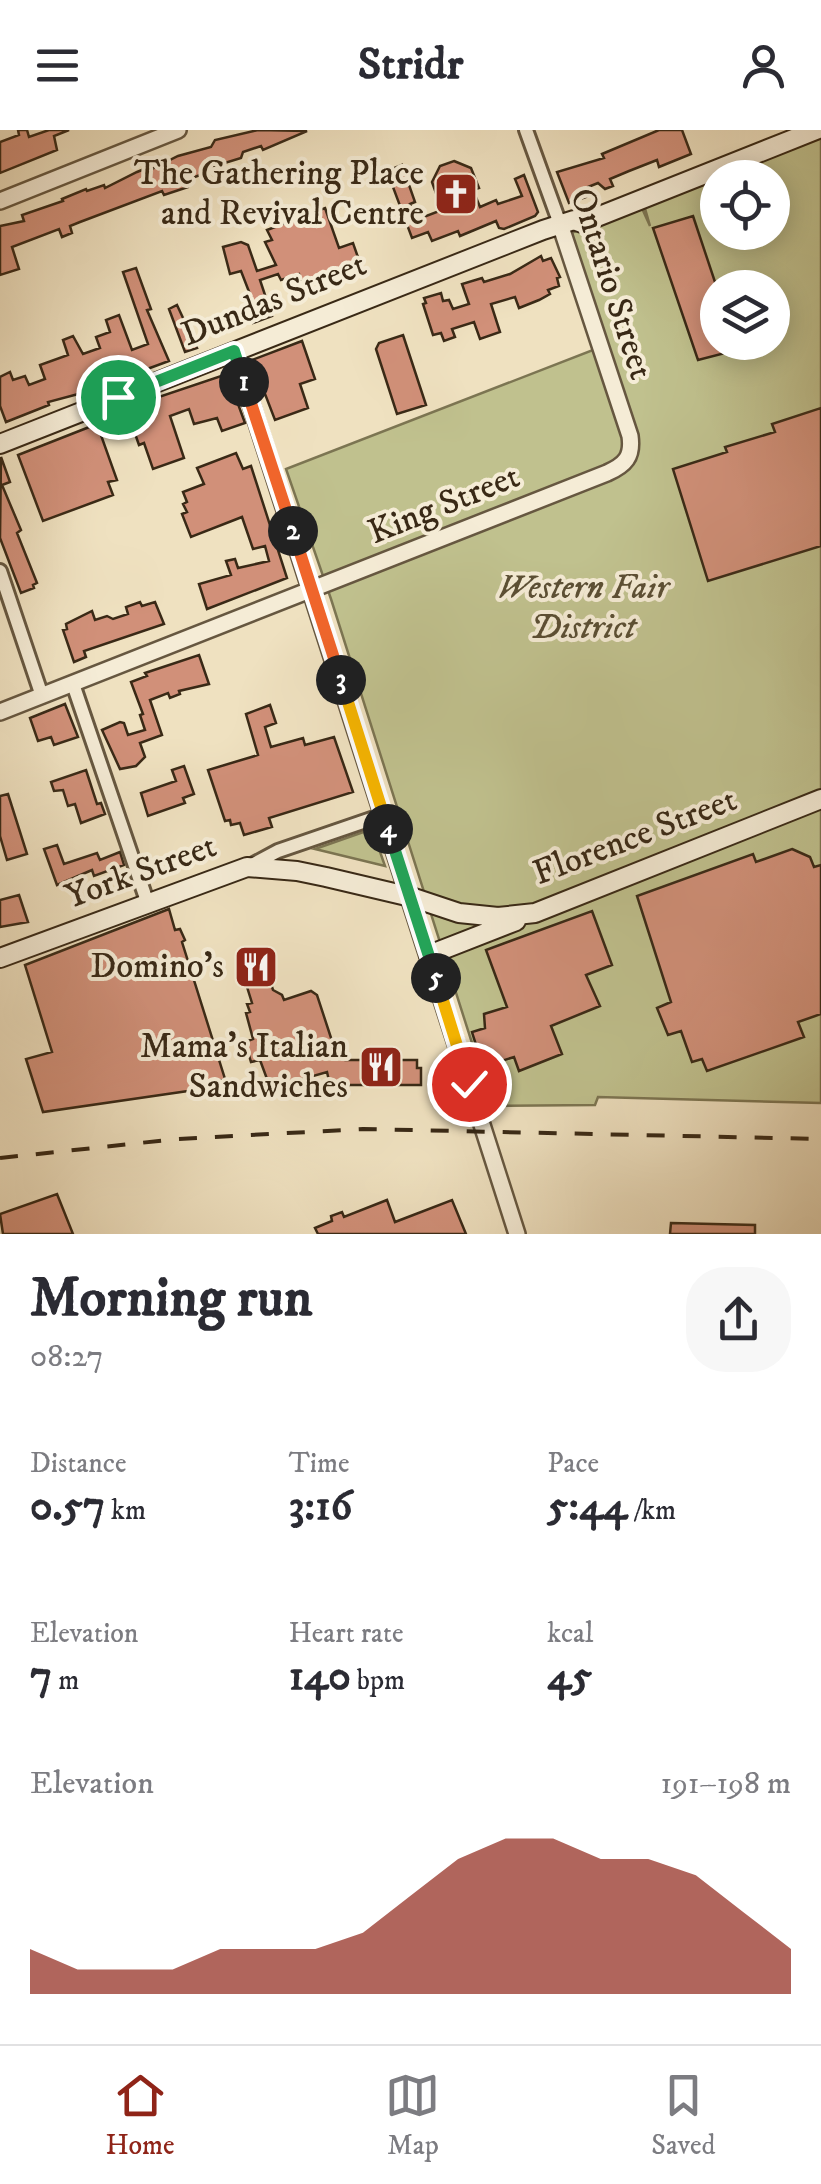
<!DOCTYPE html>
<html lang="en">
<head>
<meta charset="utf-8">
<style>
	body { margin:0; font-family:"IM FELL DW Pica",serif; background:#f7f7f7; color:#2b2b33; height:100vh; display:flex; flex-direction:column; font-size:38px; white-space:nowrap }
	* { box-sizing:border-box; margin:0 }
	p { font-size:32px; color:#7c7c81 }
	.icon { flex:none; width:55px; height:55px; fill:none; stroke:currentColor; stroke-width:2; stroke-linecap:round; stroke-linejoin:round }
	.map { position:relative; height:1104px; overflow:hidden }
	.side { display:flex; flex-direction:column; background:#fff; flex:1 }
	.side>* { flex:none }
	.tools { position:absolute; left:700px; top:30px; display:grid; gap:20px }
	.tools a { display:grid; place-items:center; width:90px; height:90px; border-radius:50%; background:#fff; box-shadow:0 5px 25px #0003; font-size:50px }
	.pin { position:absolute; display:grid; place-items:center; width:85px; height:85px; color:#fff; margin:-42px; border:5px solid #fff; border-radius:50%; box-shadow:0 2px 10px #0007 }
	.km { position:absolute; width:50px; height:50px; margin:-25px; border-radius:50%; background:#222; color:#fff; font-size:28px; line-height:50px; text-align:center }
	.round { display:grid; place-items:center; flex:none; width:105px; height:105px; border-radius:40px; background:#f7f7f7 }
	.headline { display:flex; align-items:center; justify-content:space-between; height:170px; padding:0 30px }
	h1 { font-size:55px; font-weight:800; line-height:75px }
	.figures { display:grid; grid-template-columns:repeat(3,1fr); gap:15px; height:170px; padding:10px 30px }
	.figures div { display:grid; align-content:center }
	.figures b { font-size:42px; font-weight:800 }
	.figures small { font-size:28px; font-weight:400 }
	.figures p { font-size:28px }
	.chart { height:280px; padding:20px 30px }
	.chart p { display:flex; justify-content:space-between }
	.chart svg { width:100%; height:180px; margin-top:10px; fill:#8f2418; opacity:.7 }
	header { display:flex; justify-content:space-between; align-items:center; height:130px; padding:0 30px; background:#fff; font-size:45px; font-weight:800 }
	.tabs { display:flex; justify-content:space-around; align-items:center; height:140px; border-top:2px solid #e1e1e2; background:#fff; font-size:28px; color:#7c7c81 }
	.tabs a { display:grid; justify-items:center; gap:5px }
	.tabs .on { color:#8f2418 }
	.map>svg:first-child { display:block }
</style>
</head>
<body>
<header><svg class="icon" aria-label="menu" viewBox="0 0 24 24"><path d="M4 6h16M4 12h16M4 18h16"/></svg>Stridr<svg class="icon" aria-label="person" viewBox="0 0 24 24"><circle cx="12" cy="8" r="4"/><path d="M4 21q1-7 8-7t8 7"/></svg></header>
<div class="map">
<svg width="821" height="1104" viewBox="0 0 821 1104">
	<rect width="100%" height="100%" fill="#efe1c0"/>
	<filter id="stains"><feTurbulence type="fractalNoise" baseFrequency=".002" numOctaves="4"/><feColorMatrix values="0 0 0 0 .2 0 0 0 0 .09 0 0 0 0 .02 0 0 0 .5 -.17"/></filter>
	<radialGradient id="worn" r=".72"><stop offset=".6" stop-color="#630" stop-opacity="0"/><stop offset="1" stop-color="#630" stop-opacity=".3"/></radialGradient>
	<path fill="#c0c18e" stroke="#7c7552" stroke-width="2.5" fill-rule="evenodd" d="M821 6V973L598 967 595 975 492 976 331 469 286 339 606 215 571 103 641 76 650 96 644 75ZM718 48H772V102H718ZM718 158H772V212H718Z
		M372 699 385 736 315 719Z"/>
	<path fill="#d19079" stroke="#392916" stroke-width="2.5" d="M18 0H27L29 7 49 0H69L54 6 57 20 0 43V12L19 5Z
		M258 0 307 1 263 20 261 16 243 22 241 28 205 39 206 43 189 49 188 57 164 65 162 61 80 92 70 96 72 103 62 107 59 99 12 117 19 139 0 145V96L24 91 22 85 63 71 62 69 86 59 87 61 104 55 105 58 137 42 147 38 148 41 178 26 211 17 215 10Z
		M659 0H682L691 24 659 37 657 30 629 41 610 49 613 56 605 59 598 53 583 59 586 67 569 73 557 42 604 28 602 24Z
		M454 31 471 38 479 58 473 60 480 77 496 70 498 74 522 66 515 49 524 45 538 82 535 86 504 99 499 98 496 91 460 106 458 101 432 111 428 102 412 108 387 41 402 35 415 72 410 74 416 90 442 80 432 52 440 36Z
		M325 78 339 118 353 113 361 136 337 144 338 149 329 152 327 147 302 156 299 144 281 150 278 144 260 150 272 186 253 193 246 174 253 172 241 141 230 144 223 117 241 112 248 115 257 141 276 135 265 112 272 110 267 100Z
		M693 86 718 161V212H734L737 220 698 230 653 98Z
		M541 126 543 131 551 128 560 147 557 148 559 156 548 160 550 164 539 170 519 178 515 167 491 174 500 202 480 209 474 192 452 199 455 207 444 211 441 203 433 205 423 174 426 173 424 168 441 163 443 171 449 170 453 179 469 174 462 154 482 148 484 152 510 144Z
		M136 138 151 179 147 180 169 231 82 263 48 272 49 275 6 292 0 276V247L10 242 13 250 25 246 29 255 45 249 40 235 68 225 63 210 73 206 83 224 100 218 96 207 110 202 106 190 119 185 132 220 148 214 123 142Z
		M177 175 197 218 185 222 169 179Z
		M403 205 426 275 397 284 376 219 379 213Z
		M302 211 315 249 300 254 308 278 275 290 252 230Z
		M227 244 245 293 222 301 217 288 194 294 189 279 170 286 184 328 153 339 144 313 139 315 126 278Z
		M821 278V416L708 451 673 339 727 322 725 317 775 302 772 294Z
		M97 294 117 350 108 352 113 365 43 391 18 325Z
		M236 323 243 339 251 336 287 448 207 479 199 454 231 445 226 431 235 429 238 438 269 431 265 416 253 419 242 387 191 407 182 384 187 382 183 374 187 372 183 362 204 354 197 338Z
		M1 327 10 352 2 355 21 400 17 403 37 453 33 455 34 458 21 463 0 408Z
		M140 472 142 476 155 472 164 494 84 521 86 527 74 532 63 500 67 499 66 494 92 481 95 490 107 486 113 489 128 484 126 477Z
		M199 525 209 554 179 561 180 564 170 568 168 563 150 570 162 605 140 613 145 627 136 636 120 639 102 600 120 592 124 593 128 605 145 600 140 585 143 584 131 552 147 546 145 543Z
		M65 574 78 607 54 615 51 607 38 611 30 588Z
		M270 575 276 593 265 597 271 617 303 608 305 615 334 607 353 662 269 688 272 697 244 705 240 693 231 695 230 690 225 691 208 640 258 625 246 584Z
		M184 636 194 664 183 668 185 673 148 686 141 663 176 651 172 640Z
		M86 640 97 674 101 673 105 684 81 693 75 674 68 676 63 660 54 661 51 652Z
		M8 664 27 724 7 730 0 706V666Z
		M57 715 64 734 97 723 100 730 120 722 124 735 94 746 92 740 57 755 44 719Z
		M792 719 810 727 814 737 821 735V884L798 892 804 907 707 941 702 929 692 932 681 901 668 905 657 878 671 872 637 766 753 724 756 732Z
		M19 765 28 792 0 797V770Z
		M169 779 175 800 180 799 185 810 182 812 225 949 188 961 43 982 26 929 52 922 25 835Z
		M592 781 612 835 586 845 600 876 551 896 562 924 519 941 514 927 483 937 472 902 485 898 484 884 507 877 486 820Z
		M253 823 262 826 273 860 282 865 284 870 311 861 317 865 333 914 331 918 345 930H417V938H421V955H330L327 942 278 956 267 949 260 930 251 932 245 912 253 909 246 883 250 882 247 874 252 873 238 828Z
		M57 1064 73 1104H3L0 1084Z
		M387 1070 395 1092 452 1070 466 1104H318L315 1098 332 1091 331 1086 342 1082 344 1087Z
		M671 1093 755 1095V1104H670Z"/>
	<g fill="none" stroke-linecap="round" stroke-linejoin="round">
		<defs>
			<path id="minor" d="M526 0 560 94
				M0 441 42 566
				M73 554 148 774
				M250 736 278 721 383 685"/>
			<path id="tertiary" d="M0 71 178 0
				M234 221 517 1104
				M0 582 607 343C625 335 633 327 630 306L560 94"/>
			<path id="secondary" d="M0 314 543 100 574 90 582 93 816 0
				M429 825 516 791
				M0 828 247 737 297 741 326 747 411 767 459 783 498 787 535 783 821 669"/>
		</defs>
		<use href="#minor" stroke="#665740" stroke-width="18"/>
		<use href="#tertiary" stroke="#665740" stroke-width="20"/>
		<use href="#secondary" stroke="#392916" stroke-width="22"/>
		<use href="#minor" stroke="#f5ecd6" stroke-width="12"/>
		<use href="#tertiary" stroke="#f5ecd6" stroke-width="15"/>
		<use href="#secondary" stroke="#f5ecd6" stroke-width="18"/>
		<path stroke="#392916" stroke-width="4" stroke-dasharray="18 18" stroke-linecap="butt" d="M0 1028 177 1009 363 999 821 1009"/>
	</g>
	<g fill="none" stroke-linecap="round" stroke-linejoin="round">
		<defs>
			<path id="split-1" d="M118 267 234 221 244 252"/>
			<path id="split-2" d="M244 252 293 401"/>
			<path id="split-3" d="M293 401 341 550"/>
			<path id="split-4" d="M341 550 388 699"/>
			<path id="split-5" d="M388 699 436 848"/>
			<path id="split-6" d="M436 848 469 954"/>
		</defs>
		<use href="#split-1" stroke="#fff" stroke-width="20"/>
		<use href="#split-2" stroke="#fff" stroke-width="20"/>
		<use href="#split-3" stroke="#fff" stroke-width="20"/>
		<use href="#split-4" stroke="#fff" stroke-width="20"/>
		<use href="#split-5" stroke="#fff" stroke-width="20"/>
		<use href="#split-6" stroke="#fff" stroke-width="20"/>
		<use href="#split-1" stroke="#22a559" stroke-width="12"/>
		<use href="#split-2" stroke="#f0652b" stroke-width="12"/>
		<use href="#split-3" stroke="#f0652b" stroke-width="12"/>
		<use href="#split-4" stroke="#f5b400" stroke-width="12"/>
		<use href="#split-5" stroke="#22a559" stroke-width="12"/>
		<use href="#split-6" stroke="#f5b400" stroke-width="12"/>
	</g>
	<defs>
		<symbol id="church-square" viewBox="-11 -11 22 22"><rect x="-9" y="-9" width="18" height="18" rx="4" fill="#8f2418" stroke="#f5ecd6"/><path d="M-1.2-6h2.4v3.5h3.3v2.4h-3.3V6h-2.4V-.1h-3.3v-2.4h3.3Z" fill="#fff"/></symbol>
		<symbol id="restaurant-square" viewBox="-11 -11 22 22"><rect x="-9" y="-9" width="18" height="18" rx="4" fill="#8f2418" stroke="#f5ecd6"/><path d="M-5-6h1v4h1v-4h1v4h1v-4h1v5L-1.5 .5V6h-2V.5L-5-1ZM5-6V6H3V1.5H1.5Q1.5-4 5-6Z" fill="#fff"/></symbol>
	</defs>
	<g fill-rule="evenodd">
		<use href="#church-square" x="431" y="39" width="50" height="50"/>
		<use href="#restaurant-square" x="231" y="812" width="50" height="50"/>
		<use href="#restaurant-square" x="356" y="912" width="50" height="50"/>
	</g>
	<g text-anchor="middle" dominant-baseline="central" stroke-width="8" stroke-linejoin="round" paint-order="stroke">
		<g font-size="35" fill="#392916" stroke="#f5ecd6" text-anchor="end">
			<text x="424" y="44">The Gathering Place<tspan x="424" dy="40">and Revival Centre</tspan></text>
			<text x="224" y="837">Domino's</text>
			<text x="348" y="917">Mama's Italian<tspan x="348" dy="40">Sandwiches</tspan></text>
		</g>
		<g font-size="35" fill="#392916" stroke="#f5ecd6">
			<text transform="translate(611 154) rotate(72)">Ontario Street</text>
			<text transform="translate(274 170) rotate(-22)">Dundas Street</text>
			<text transform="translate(444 375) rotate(-22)">King Street</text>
			<text transform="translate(635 707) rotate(-21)">Florence Street</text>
			<text transform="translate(141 742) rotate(-20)">York Street</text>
		</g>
		<g font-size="35" font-style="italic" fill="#5b4f34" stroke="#f5ecd6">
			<text x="583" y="458">Western Fair<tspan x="583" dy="40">District</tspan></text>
		</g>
	</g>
	<rect width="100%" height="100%" filter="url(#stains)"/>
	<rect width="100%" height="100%" fill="url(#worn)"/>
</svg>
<div class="tools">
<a><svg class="icon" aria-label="locate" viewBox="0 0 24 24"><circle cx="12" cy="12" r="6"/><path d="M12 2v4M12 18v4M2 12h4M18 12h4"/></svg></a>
<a><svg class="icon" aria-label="layers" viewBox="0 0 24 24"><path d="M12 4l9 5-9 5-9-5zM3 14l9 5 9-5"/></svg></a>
</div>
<div class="pin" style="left:118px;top:267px;background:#1e9e55"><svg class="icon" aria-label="arrive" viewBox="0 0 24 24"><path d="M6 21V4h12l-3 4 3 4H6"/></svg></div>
<div class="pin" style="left:469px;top:954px;background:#d93025"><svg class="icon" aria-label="check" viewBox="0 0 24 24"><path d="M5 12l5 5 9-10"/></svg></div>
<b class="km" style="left:244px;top:252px">1</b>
<b class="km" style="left:293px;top:401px">2</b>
<b class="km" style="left:341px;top:550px">3</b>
<b class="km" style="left:388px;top:699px">4</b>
<b class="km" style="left:436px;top:848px">5</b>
</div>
<section class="side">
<div class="headline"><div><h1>Morning run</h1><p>08:27</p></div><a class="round"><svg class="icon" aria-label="share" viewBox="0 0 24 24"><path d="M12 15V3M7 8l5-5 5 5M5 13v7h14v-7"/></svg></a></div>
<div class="figures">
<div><p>Distance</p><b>0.57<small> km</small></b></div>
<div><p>Time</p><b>3:16</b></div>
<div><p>Pace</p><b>5:44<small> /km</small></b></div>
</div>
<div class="figures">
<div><p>Elevation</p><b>7<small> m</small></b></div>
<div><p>Heart rate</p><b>140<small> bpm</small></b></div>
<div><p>kcal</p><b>45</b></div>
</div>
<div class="chart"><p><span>Elevation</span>191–198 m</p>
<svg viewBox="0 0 160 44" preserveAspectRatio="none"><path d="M0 44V33L10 38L20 38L30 38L40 33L50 33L60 33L70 29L80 20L90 11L100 6L110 6L120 11L130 11L140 15L150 24L160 33V44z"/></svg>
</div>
</section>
<nav class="tabs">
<a class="on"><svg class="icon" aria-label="home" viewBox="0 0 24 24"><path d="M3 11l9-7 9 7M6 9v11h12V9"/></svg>Home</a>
<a><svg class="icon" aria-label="map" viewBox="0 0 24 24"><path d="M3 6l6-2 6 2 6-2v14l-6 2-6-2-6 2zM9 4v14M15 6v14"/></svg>Map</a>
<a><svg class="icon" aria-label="saved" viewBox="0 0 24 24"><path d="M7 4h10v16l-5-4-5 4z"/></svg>Saved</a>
</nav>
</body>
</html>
